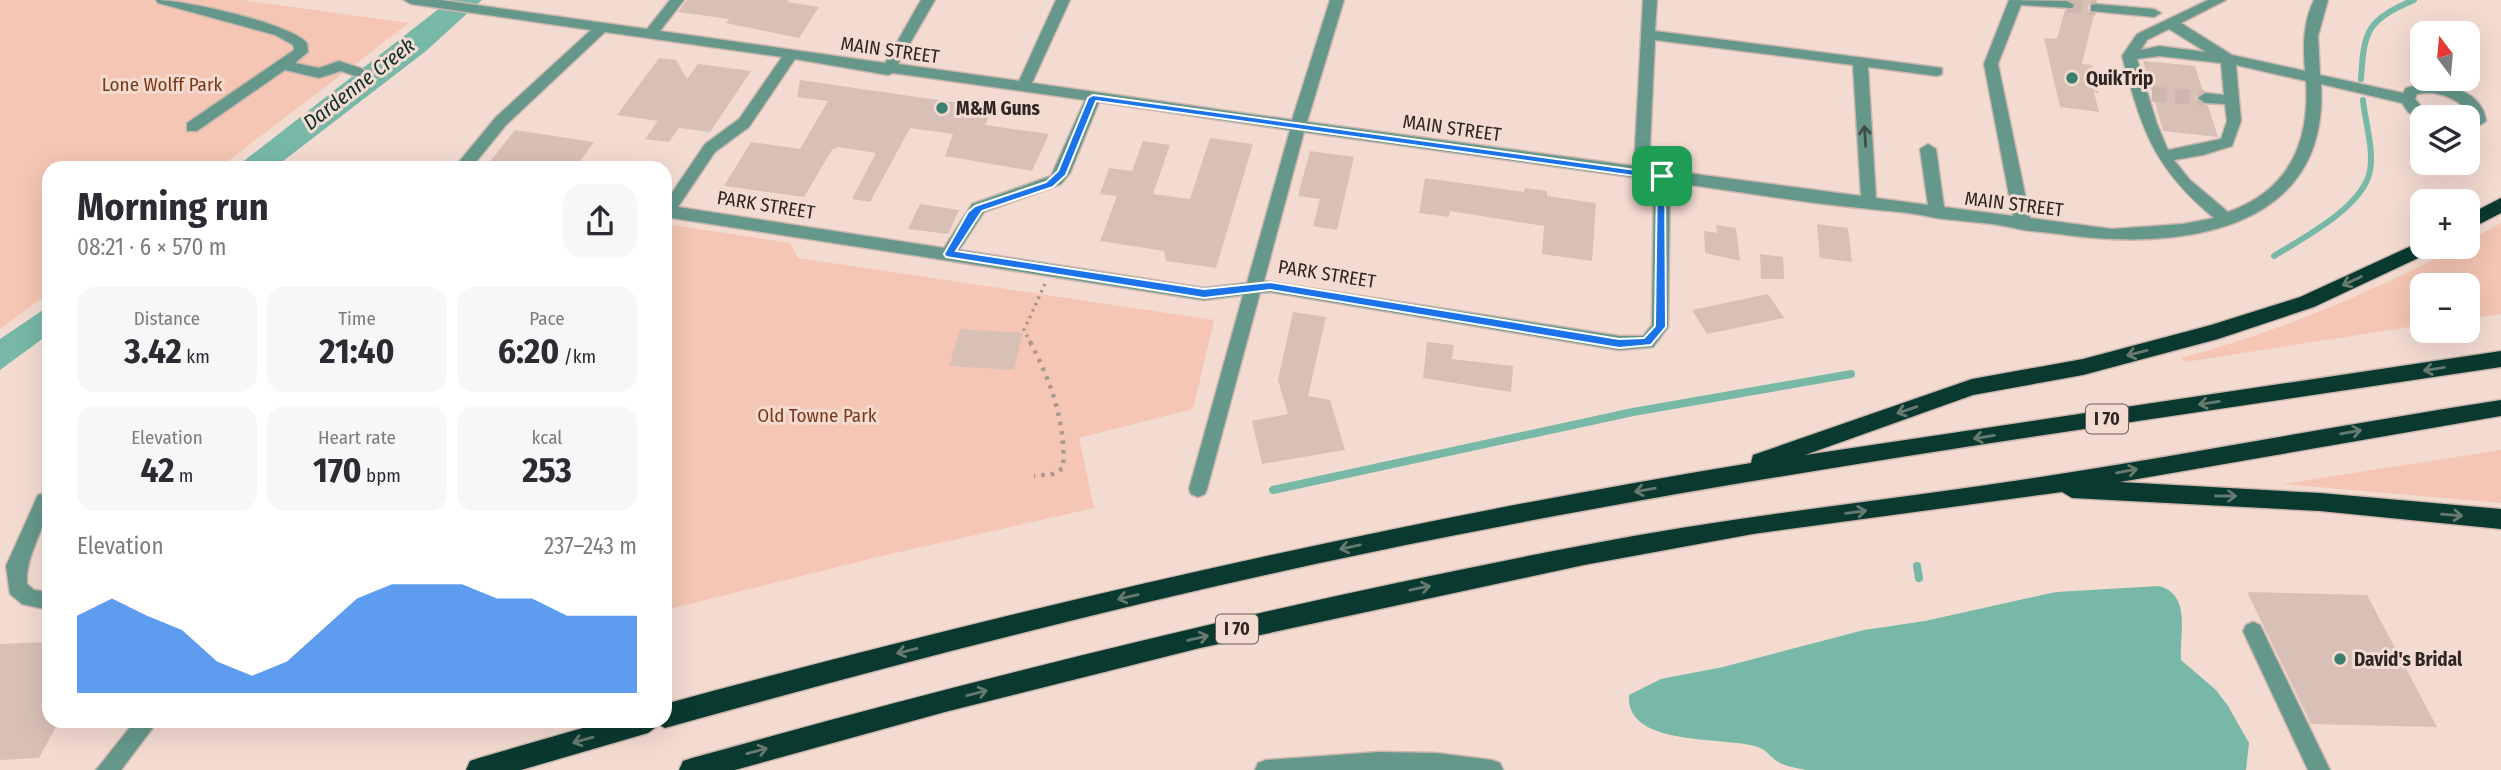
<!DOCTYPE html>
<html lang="en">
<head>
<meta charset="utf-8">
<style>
	body { margin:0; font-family:"Fira Sans Condensed",sans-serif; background:#f7f7f7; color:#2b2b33; height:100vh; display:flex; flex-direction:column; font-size:26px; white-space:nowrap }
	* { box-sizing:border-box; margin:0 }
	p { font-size:23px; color:#7c7c81 }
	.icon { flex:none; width:38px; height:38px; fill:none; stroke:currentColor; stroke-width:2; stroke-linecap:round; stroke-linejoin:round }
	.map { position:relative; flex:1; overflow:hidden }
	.panel { position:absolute; left:42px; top:161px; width:630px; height:567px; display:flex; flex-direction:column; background:#fff; border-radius:21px; box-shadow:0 7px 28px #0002 }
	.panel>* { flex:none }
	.needle { width:46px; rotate:344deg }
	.tools { position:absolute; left:2410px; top:21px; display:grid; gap:14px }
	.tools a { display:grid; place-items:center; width:70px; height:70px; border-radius:14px; background:#fff; box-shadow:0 7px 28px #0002; font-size:35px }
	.pin { position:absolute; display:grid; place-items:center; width:60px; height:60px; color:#fff; margin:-30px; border-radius:14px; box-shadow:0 4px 10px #0006 }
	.round { display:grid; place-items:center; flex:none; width:74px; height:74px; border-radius:21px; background:#f7f7f7 }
	.headline { display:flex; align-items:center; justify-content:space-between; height:119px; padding:0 35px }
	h1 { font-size:38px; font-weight:700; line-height:52px }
	.figures { display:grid; grid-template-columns:repeat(3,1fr); gap:10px; height:119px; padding:7px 35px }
	.figures div { display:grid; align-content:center; border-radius:18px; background:#f7f7f7; text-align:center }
	.figures b { font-size:35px; font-weight:700 }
	.figures small { font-size:19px; font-weight:400 }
	.figures p { font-size:19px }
	.chart { height:196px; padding:14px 35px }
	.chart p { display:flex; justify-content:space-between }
	.chart svg { width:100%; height:126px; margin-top:7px; fill:#1a73e8; opacity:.7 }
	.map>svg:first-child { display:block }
</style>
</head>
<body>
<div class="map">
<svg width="2501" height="770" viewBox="0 0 2501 770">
	<rect width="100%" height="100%" fill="#f3dbd1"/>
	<path fill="#f4c6b3" d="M0 0H242L409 23 219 168H49V293L0 329Z
		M2501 223V314L2468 319V285H2422V325L2185 362 2181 358C2278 332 2369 294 2457 247H2468V241Z
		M665 224 790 243 798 258 1214 320 1193 409 1079 438 1094 508 886 555 665 610Z
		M2501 450V503L2283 484Z"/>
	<path fill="#77b8a7" d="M450 0H482L426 51 274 168H235Z
		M49 306V334L0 370V339Z
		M2159 586C2192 595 2179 634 2181 660L2216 690 2228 706 2249 743 2246 770H1806C1798 768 1788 767 1780 763 1772 759 1767 750 1758 747 1725 736 1625 748 1629 695L1661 679 1723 667 1864 630 1925 621 2056 592Z"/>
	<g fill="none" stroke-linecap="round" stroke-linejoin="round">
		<path stroke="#77b8a7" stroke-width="6" d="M2361 79C2364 30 2367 20 2414 0
			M2274 256C2303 238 2363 207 2370 171 2374 149 2365 122 2363 100"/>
		<path stroke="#77b8a7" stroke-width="8" d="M1273 490 1633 412 1851 374
			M1917 566 1919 578"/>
	</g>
	<path fill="#d8c0b6" d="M687 0H789L787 2 819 7 799 38 726 23 729 19 678 12Z
		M2071 0H2098L2088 5 2089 13 2094 14 2082 64 2092 65 2099 93 2094 92 2099 112 2060 107 2044 38 2057 39 2065 10 2072 11 2076 6Z
		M659 58 676 60 687 79 698 64 751 71 710 132 679 128 669 142 645 139 658 121 617 115Z
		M2143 61 2195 66 2203 91 2195 98 2208 106 2218 137 2163 131Z
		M800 80 993 108 985 125 1049 134 1032 171 945 156 953 134 910 128 870 202 852 199 876 153 838 147 832 150 804 197 724 186 751 142 800 149 828 101 797 97Z
		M515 130 594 142 575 168H485Z
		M1210 138 1253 144 1216 268 1166 261 1164 251 1100 241 1117 196 1100 194 1109 168 1132 171 1143 141 1170 145 1153 194 1190 199Z
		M1310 151 1354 157 1337 230 1313 226 1320 199 1298 196Z
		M1425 178 1524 192 1525 188 1547 191V196L1596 203 1592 261 1542 254 1544 226 1450 211 1449 217 1419 213Z
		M920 204 959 210 948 234 908 229Z
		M1817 224 1848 228 1852 262 1820 258Z
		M1716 225 1736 228 1740 261 1705 253 1704 231 1717 233Z
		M1760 254 1783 257 1784 279H1761Z
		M1768 294 1784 318 1707 334 1692 310Z
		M1293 312 1326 317 1308 396 1330 400 1345 450 1262 464 1252 421 1288 414 1278 380Z
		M960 329 1023 333 1014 370 949 366Z
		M1427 342 1454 345 1452 359 1513 366 1511 392 1423 378Z
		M2247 592 2367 595 2437 727 2311 724Z
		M49 642V721H59L39 758 0 760V644Z"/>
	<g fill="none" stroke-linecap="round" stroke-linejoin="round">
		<path stroke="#ccb7ae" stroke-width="15" stroke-dasharray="15 8" stroke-linecap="butt" d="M2067 5 2096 8
			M2152 94 2205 98"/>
		<defs>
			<path id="minor" d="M156 0C185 0 289 23 307 43L308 52 295 63 319 68 339 61 363 69 365 72 358 77 341 71 319 78 285 70 197 131H187V123L294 50 293 45 275 35 158 3Z
				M404 0H441L647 29 670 0H684L660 31 885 63 921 0H935L898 64 1019 81 1056 0H1070L1032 83 1292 120 1330 0H1344L1307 122 1634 166 1643 0H1657L1655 31 1942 68V74L1937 76 1868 67 1876 198 1928 205 1920 149 1928 144 1936 149 1944 207 2013 216 1984 64 2009 0 2067 1 2074 5 2072 8 2021 5 1998 64 2030 218 2112 229 2183 224 2214 218C2153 167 2142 130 2122 56L2137 34 2208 0H2226L2181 23 2232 55 2305 71C2303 46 2303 23 2314 0H2328L2318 36 2320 75 2403 93 2406 88C2433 80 2482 86 2486 121L2468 133 2471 113C2456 98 2439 90 2417 94L2415 99 2430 117H2422V122L2408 112 2402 103 2321 84C2330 233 2179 250 2066 235 2049 232 2030 232 2014 228 1986 221 1953 222 1926 216 1907 212 1887 211 1869 209 1803 203 1736 191 1670 182L1668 327 1653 347 1619 350 1270 292 1260 293 1207 489 1205 494 1198 497 1191 494 1189 489 1243 295 1204 300 665 217V203L705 144 739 119 782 57 605 32 506 125 471 168H454L496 117 591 30 411 4ZM2169 29 2206 52 2159 46 2141 50 2147 40ZM1655 40 1853 65 1861 196 1649 168ZM2159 56 2221 63 2224 95 2205 93 2198 98 2205 103 2225 104 2227 121 2221 139 2168 150 2157 124 2137 59ZM795 59 888 75 893 73 1085 100 1051 176 972 204 944 248 678 207 715 152 749 127ZM2236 65 2306 81C2310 143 2289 190 2228 212L2190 180 2174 160 2203 155 2232 146 2241 121ZM1099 102 1290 130 1247 283 1204 288 959 250 984 212 1061 184 1070 173ZM1304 132 1654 180 1652 325 1643 336H1619L1264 281Z
				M2096 4 2154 9 2161 13 2154 17 2091 11V5Z
				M45 493 49 495C49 527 25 552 27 584L34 590 49 592V610L22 604 10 594 6 566 38 495Z
				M2253 622 2260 625 2330 770H2308L2243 631 2246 625Z
				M135 721H158L121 770H96Z
				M1379 752 1436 753 1492 760 1500 763 1503 770H1255L1258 763 1266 760Z"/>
			<path id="highway" d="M2501 198V213L2468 230V215Z
				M2422 241V247H2434L2431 252 2314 307 2218 339 2083 375 1973 395 1805 455 2501 351V367C2151 420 1799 467 1451 536 1186 588 925 656 665 728L659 725 648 733 521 770H466L470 761 479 758 607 721H665V704C1024 607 1384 523 1751 463L1753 455 1972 379 2083 359 2211 325 2300 297Z
				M2501 400V416L2120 482 2320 493 2501 509V529L2320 511 2072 498 2062 492 1753 534 1584 565 1200 648 945 712 735 770H679L683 761 692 758C987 676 1284 602 1585 545 1734 516 1884 501 2034 478 2190 454 2345 424 2501 400Z"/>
		</defs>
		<use href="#minor" stroke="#ccb7ae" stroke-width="3"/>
		<use href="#highway" stroke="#ccb7ae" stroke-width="3"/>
		<path stroke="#aa9890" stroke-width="3.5" stroke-dasharray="2.5 4.5" stroke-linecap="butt" d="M1031 343 1024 330 1045 284"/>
		<path stroke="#aa9890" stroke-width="4.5" stroke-dasharray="3.5 6" stroke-linecap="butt" d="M1030 342C1051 381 1066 423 1063 468L1053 474 1034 476"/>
		<use href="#minor" fill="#65988b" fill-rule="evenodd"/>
		<use href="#highway" fill="#0a3930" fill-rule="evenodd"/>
	</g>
	<defs><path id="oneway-shaft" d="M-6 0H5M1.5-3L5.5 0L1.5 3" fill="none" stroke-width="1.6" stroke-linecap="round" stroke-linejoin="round" transform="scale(1.75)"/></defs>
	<use stroke="#414e47" href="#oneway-shaft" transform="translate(1865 136) rotate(-94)"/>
	<g stroke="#677a70">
		<use href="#oneway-shaft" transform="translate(2352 281) rotate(155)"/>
		<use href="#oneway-shaft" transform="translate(2137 353) rotate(166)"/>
		<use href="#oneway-shaft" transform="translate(2434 369) rotate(171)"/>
		<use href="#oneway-shaft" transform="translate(2209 403) rotate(171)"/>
		<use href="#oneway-shaft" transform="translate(1907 410) rotate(161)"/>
		<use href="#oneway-shaft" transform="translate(2351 432) rotate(-10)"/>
		<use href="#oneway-shaft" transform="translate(1984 437) rotate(171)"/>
		<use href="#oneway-shaft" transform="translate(2127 471) rotate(-10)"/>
		<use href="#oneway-shaft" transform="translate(1645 490) rotate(170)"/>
		<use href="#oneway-shaft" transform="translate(2226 496)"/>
		<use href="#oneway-shaft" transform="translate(1856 512) rotate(-8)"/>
		<use href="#oneway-shaft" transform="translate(2452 515) rotate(5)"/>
		<use href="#oneway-shaft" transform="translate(1350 547) rotate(168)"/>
		<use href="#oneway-shaft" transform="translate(1420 588) rotate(-12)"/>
		<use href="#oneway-shaft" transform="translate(1128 597) rotate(167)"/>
		<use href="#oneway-shaft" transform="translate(1198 638) rotate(-13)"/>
		<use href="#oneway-shaft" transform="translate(907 651) rotate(166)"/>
		<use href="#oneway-shaft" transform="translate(977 693) rotate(-15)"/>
		<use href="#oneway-shaft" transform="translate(583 740) rotate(164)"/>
		<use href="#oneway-shaft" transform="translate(757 751) rotate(-15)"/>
	</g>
	<path fill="#1a73e8" stroke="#fff" stroke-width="2" fill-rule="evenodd" d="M1093 95 1665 174 1666 327 1651 345 1619 348 1270 290 1204 298 946 257 944 254 968 212 975 206 1046 182 1058 171 1088 98ZM1096 101 1657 179 1655 326 1644 338 1619 339 1270 282 1204 289 956 251 982 211 1053 187 1066 175Z"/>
	<g fill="#3d7f6f" stroke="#f3dbd1" stroke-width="2.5">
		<circle cx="2072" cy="78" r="7"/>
		<circle cx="942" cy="108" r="7"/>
		<circle cx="2340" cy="659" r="7"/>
	</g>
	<g text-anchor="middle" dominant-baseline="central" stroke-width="6" stroke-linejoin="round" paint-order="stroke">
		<g fill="#f3dbd1" stroke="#695c56" stroke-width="2">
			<rect x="2086" y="404.5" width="42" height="29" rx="5"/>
			<rect x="1216" y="614.5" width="42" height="29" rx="5"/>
		</g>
		<g font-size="18" font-weight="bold" fill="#2e2622">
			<text x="2107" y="419">I 70</text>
			<text x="1237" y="629">I 70</text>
		</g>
		<g font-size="19" fill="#2e2622" stroke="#f3dbd1">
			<text transform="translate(890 50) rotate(8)">MAIN STREET</text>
			<text transform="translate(1452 128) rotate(8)">MAIN STREET</text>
			<text transform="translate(2014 204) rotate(7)">MAIN STREET</text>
			<text transform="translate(766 205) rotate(9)">PARK STREET</text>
			<text transform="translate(1327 274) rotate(9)">PARK STREET</text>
		</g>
		<g font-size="19" font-weight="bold" fill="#2e2622" stroke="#f3dbd1" text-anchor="start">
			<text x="2086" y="78">QuikTrip</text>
			<text x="956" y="108">M&amp;M Guns</text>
			<text x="2354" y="659">David's Bridal</text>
		</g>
		<g font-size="19" fill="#7a391a" stroke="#f3dbd1">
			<text x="162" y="84">Lone Wolff Park</text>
			<text x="817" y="415">Old Towne Park</text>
		</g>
		<g font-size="21" font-style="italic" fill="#11312a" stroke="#f3dbd1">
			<text transform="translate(359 84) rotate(-38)">Dardenne Creek</text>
		</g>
	</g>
</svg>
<div class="tools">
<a><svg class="needle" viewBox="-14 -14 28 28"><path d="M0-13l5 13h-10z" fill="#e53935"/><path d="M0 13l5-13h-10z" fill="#7c7c81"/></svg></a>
<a><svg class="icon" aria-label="layers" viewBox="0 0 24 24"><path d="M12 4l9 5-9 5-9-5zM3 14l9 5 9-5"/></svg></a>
<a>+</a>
<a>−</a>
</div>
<div class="pin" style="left:1662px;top:176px;background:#1e9e55"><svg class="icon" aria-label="arrive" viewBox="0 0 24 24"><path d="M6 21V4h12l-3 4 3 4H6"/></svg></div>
<section class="panel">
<div class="headline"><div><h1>Morning run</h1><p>08:21 · 6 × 570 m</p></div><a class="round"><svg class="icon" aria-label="share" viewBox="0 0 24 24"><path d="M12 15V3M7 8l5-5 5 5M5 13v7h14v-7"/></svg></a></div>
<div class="figures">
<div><p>Distance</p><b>3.42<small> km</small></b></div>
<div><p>Time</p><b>21:40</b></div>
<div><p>Pace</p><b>6:20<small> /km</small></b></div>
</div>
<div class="figures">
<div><p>Elevation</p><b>42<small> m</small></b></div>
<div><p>Heart rate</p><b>170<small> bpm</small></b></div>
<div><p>kcal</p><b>253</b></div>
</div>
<div class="chart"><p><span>Elevation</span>237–243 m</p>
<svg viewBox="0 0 160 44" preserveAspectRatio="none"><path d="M0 44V17L10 11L20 17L30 22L40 33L50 38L60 33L70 22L80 11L90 6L100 6L110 6L120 11L130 11L140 17L150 17L160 17V44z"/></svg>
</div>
</section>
</div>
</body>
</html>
